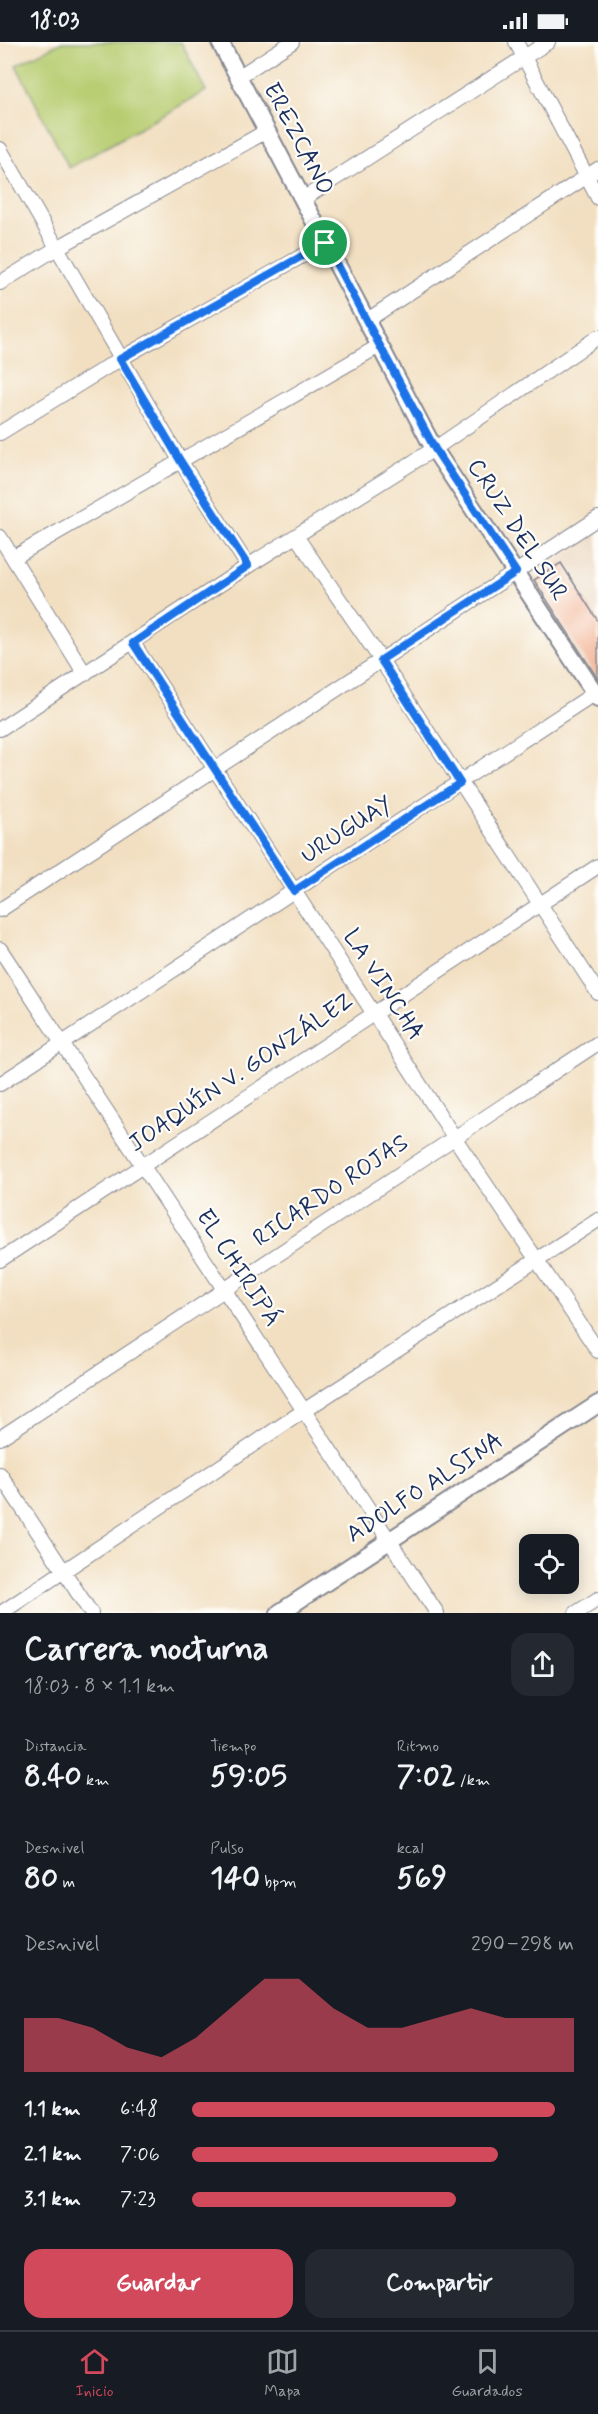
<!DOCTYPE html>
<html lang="es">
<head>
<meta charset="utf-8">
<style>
	body { margin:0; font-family:Mynerve,sans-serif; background:#242831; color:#f1f3f6; height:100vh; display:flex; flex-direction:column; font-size:22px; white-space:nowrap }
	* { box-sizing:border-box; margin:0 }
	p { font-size:20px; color:#9ea1a6 }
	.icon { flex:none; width:33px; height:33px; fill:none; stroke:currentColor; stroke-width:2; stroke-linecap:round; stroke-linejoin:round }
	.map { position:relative; height:1571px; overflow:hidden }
	.drawer { display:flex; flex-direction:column; background:#171b24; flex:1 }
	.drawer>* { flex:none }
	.buttons { position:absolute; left:519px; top:1492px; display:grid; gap:12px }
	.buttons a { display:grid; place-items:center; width:60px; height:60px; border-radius:12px; background:#171b24; box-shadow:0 3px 15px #0003; font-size:30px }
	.pin { position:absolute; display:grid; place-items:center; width:51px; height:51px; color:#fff; margin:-26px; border:3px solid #fff; border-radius:50%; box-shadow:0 2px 6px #0007 }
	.round { display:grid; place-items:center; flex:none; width:63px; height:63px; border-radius:18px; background:#242831 }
	.head { display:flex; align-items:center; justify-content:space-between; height:102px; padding:0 24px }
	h1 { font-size:33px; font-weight:800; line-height:45px }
	.figures { display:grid; grid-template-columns:repeat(3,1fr); gap:9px; height:102px; padding:6px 24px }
	.figures div { display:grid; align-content:center }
	.figures b { font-size:30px; font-weight:800 }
	.figures small { font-size:16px; font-weight:400 }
	.figures p { font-size:16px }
	.chart { height:168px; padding:12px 24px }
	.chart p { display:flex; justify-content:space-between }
	.chart svg { width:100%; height:108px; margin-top:6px; fill:#d1495b; opacity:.7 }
	.primary-button { display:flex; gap:12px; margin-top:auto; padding:12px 24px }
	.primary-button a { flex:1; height:69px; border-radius:18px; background:#d1495b; color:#fff; font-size:24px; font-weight:800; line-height:69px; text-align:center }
	.primary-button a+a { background:#242831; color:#f1f3f6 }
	ul { padding:0 24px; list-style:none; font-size:20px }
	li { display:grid; grid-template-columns:96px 72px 1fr; align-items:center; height:45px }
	li i { height:15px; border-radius:8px; background:#d1495b }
	.status { display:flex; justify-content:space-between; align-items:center; height:42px; padding:0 30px; background:#171b24; direction:ltr }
	.status svg { height:16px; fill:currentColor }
	.dock { display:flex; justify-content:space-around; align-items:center; height:84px; border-top:2px solid #363941; background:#171b24; font-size:16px; color:#9ea1a6 }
	.dock a { display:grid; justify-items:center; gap:3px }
	.dock .active { color:#d1495b }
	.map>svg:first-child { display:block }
</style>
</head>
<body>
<div class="status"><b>18:03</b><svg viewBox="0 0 49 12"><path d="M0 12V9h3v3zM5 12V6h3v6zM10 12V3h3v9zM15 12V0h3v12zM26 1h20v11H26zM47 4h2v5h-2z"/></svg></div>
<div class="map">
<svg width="598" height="1571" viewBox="0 0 598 1571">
	<rect width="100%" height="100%" fill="#fdfcf7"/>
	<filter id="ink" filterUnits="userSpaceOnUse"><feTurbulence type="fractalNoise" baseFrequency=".0167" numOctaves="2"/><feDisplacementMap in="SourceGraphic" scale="12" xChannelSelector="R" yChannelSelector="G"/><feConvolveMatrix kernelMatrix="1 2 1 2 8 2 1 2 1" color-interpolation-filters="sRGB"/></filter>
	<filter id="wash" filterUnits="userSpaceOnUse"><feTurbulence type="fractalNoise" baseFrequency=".008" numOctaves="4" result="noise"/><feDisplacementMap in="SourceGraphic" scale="24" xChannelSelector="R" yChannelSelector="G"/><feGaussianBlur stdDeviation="1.35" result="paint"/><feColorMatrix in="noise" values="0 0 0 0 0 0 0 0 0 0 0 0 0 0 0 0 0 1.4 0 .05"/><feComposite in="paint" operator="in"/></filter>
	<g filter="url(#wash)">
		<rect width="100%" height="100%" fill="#f2dfc1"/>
		<path fill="#e7cfb7" d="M594 494 598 500V637L595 640 529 537Z"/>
		<path fill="#b7cc6f" stroke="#697e66" stroke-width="1.5" d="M62 0H181L206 49 69 126 16 23Z"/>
		<g id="blocks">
			<path fill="#f2a684" d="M561 521 598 579V637L534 538Z"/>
		</g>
	</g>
	<g filter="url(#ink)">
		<use href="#blocks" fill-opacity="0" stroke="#868790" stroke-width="1.5"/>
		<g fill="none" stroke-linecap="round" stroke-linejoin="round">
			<defs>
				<path id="minor" d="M516 0 598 156
					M238 35 292 0
					M0 107 181 420 248 524
					M303 157 548 0
					M0 241 57 206 265 90
					M366 279 598 127
					M0 391 120 317 325 201
					M296 494 381 618 598 951
					M0 495 85 632
					M13 516 379 304
					M133 601 454 1095 598 1309
					M0 687 248 524 434 407 598 295
					M0 868 598 476
					M0 907 437 1571
					M0 1042 598 649
					M0 1218 598 824
					M0 1396 598 1001
					M0 1432 91 1571
					M1 1571 305 1368 598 1178
					M576 1571 598 1557"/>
				<path id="tertiary" d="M220 0 434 407 598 656
					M279 1571 598 1362"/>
			</defs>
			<use href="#minor" stroke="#868790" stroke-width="16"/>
			<use href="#tertiary" stroke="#868790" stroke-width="20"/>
			<use href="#minor" stroke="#fff" stroke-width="14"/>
			<use href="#tertiary" stroke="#fff" stroke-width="16"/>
		</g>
	</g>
	<g fill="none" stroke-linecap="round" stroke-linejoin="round" filter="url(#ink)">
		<defs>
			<path id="route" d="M325 201 435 407 516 530 381 618 460 741 294 849 133 601 248 524 181 420 120 317Z"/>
		</defs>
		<use href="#route" stroke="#fff" stroke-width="12"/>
		<use href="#route" stroke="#1a73e8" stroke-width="8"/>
	</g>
	<g text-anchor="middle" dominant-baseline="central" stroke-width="4.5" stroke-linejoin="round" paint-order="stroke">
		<g font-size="24" fill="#1b2f5e" stroke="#fdfcf7">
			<text transform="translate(298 97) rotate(62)">EREZCANO</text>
			<text transform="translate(517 488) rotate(57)">CRUZ DEL SUR</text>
			<text transform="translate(347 788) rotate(-33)">URUGUAY</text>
			<text transform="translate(383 943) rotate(57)">LA VINCHA</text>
			<text transform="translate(241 1031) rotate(-34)">JOAQUÍN V. GONZÁLEZ</text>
			<text transform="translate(331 1149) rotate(-34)">RICARDO ROJAS</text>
			<text transform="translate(238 1226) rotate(57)">EL CHIRIPÁ</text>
			<text transform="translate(425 1446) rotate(-33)">ADOLFO ALSINA</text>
		</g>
	</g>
</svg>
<div class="buttons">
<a><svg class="icon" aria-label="locate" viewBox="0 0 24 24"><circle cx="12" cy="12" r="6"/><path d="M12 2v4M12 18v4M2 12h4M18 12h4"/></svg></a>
</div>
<div class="pin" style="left:325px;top:201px;background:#1e9e55"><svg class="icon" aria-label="arrive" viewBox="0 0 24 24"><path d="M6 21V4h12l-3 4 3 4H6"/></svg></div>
</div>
<section class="drawer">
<div class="head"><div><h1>Carrera nocturna</h1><p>18:03 · 8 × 1.1 km</p></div><a class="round"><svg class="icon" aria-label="share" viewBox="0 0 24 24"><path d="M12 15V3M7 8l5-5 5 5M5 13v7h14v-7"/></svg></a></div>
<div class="figures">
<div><p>Distancia</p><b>8.40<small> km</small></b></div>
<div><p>Tiempo</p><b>59:05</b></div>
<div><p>Ritmo</p><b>7:02<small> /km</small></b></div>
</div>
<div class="figures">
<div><p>Desnivel</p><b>80<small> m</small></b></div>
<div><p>Pulso</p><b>140<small> bpm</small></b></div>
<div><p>kcal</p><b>569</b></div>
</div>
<div class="chart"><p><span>Desnivel</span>290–298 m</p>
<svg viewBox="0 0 160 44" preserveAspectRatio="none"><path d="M0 44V22L10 22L20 26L30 34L40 38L50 30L60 18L70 6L80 6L90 18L100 26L110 26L120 22L130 18L140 22L150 22L160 22V44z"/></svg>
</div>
<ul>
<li><b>1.1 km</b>6:48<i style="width:95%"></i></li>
<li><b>2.1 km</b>7:06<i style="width:80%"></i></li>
<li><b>3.1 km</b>7:23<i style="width:69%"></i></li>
</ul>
<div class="primary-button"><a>Guardar</a><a>Compartir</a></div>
</section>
<nav class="dock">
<a class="active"><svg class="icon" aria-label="home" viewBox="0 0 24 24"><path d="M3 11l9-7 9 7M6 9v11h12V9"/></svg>Inicio</a>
<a><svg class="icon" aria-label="map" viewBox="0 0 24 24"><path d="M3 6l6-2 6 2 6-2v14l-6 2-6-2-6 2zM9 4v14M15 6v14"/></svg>Mapa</a>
<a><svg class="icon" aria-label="saved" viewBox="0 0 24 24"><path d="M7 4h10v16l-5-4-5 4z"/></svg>Guardados</a>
</nav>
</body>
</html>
